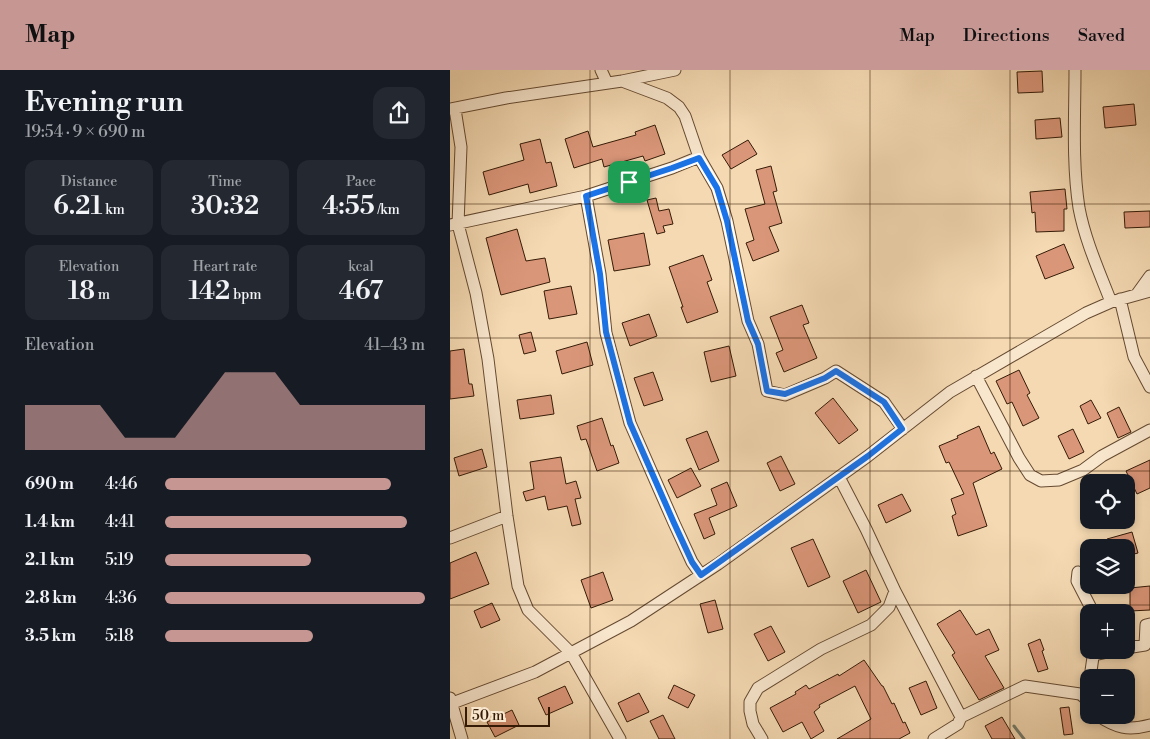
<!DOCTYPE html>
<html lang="en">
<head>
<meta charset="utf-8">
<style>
	body { margin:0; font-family:"Libre Bodoni",serif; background:#242831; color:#f1f3f6; height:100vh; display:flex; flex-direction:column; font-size:19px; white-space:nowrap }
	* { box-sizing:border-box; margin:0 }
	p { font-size:16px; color:#9ea1a6 }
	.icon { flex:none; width:28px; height:28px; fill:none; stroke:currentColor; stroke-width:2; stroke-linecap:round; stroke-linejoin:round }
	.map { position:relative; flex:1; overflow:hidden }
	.details { display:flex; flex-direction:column; background:#171b24; width:450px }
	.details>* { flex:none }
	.controls { position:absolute; left:630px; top:404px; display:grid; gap:10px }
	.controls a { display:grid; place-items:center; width:55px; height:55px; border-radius:10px; background:#171b24; box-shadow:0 2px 8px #0003; font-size:25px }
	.scale { position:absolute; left:15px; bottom:12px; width:85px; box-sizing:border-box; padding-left:5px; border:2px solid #351b06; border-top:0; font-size:14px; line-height:18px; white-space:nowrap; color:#351b06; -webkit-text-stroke:4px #f8e6cd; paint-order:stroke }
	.pin { position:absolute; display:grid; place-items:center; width:42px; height:42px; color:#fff; margin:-21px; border-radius:10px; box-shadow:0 2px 8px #0006 }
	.round { display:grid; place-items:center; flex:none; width:52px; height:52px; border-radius:15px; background:#242831 }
	.head { display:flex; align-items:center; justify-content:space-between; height:85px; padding:0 25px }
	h1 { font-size:28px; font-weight:600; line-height:38px }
	.metrics { display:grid; grid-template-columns:repeat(3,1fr); gap:8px; height:85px; padding:5px 25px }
	.metrics div { display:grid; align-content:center; border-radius:12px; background:#242831; text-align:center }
	.metrics b { font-size:25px; font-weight:600 }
	.metrics small { font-size:14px; font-weight:400 }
	.metrics p { font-size:14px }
	.chart { height:140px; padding:10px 25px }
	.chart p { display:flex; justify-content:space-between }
	.chart svg { width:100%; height:90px; margin-top:5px; fill:#c59692; opacity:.7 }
	ul { padding:0 25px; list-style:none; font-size:16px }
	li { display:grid; grid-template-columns:80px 60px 1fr; align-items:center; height:38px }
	li i { height:12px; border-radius:6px; background:#c59692 }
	header { display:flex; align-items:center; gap:30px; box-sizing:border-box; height:70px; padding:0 25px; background:#c59692; color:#111 }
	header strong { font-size:24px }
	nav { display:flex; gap:28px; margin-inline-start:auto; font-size:18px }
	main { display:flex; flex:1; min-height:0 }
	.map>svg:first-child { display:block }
</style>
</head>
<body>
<header>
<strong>Map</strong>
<nav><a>Map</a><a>Directions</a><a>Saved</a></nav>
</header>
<main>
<section class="details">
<div class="head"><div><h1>Evening run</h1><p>19:54 · 9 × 690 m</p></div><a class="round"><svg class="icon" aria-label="share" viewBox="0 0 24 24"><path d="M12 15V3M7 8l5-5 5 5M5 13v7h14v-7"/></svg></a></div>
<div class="metrics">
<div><p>Distance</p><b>6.21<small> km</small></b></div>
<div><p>Time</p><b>30:32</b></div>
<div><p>Pace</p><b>4:55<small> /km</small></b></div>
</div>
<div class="metrics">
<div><p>Elevation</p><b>18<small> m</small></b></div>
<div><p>Heart rate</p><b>142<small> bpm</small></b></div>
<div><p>kcal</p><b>467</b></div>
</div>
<div class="chart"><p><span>Elevation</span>41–43 m</p>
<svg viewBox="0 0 160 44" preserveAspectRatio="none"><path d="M0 44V22L10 22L20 22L30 22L40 38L50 38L60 38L70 22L80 6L90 6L100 6L110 22L120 22L130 22L140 22L150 22L160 22V44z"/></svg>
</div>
<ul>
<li><b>690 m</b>4:46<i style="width:87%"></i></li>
<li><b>1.4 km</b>4:41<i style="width:93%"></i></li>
<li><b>2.1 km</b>5:19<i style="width:56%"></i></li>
<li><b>2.8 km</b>4:36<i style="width:100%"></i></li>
<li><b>3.5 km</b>5:18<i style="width:57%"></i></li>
</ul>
</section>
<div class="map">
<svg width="700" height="669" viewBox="0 0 700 669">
	<rect width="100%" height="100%" fill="#f4d9b2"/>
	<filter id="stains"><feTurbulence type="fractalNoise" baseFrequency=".004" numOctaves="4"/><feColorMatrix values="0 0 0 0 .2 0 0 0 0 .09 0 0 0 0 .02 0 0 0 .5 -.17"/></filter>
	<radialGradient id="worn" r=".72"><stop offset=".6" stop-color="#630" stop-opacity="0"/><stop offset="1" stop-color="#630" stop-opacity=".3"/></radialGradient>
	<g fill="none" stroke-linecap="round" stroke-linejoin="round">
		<path stroke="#737a6a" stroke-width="3" d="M564 656 574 669"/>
	</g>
	<path fill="#da9679" stroke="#351b06" d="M592 1 593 22 568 23 567 2Z
		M684 34 686 55 655 58 653 37Z
		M610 48 612 67 586 69 585 50Z
		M205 55 215 84 195 91 193 86 154 97 152 89 124 98 115 69 138 61 143 77 186 65 185 62Z
		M90 69 96 93 101 92 107 116 80 123 78 114 39 125 33 102 74 90 70 74Z
		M298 70 307 84 281 99 272 85Z
		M321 96 327 121 323 122 332 153 319 157 329 181 303 191 296 173 304 170 295 139 315 134 306 100Z
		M615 119 617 139H614V161L586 162 585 142 582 143 580 122Z
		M206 128 209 141 219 139 223 154 213 156 215 162 207 164 197 130Z
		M700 141V157L675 158 674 142Z
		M67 159 76 191 95 188 100 212 51 225 36 168Z
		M194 163 200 195 164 201 158 170Z
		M614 174 624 198 595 209 586 186Z
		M253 185 262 210 257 212 268 242 237 253 231 237H233L219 197Z
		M121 216 127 244 99 249 94 221Z
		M352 235 359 253 353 255 367 288 334 302 326 283 333 280 320 247Z
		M199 244 207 266 180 276 172 253Z
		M81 262 86 281 74 284 69 265Z
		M137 272 143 295 112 304 106 281Z
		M279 276 286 306 261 312 254 282Z
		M14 279 19 314H22L24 326 0 329V281Z
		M569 300 580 323 577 325 589 348 573 356 562 332 557 334 546 311Z
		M203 302 213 330 194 336 184 308Z
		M101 325 104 344 70 349 67 330Z
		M383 328 408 360 389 374 365 343Z
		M641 330 651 348 638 354 630 336Z
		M669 337 681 362 668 368 657 343Z
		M152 348 161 376 163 375 169 393 147 401 136 369 131 370 127 356Z
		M529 356 541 384 544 382 552 399 523 413 537 456 508 466 502 446 506 444 501 429 514 424 499 392 496 393 489 376 508 368 507 366Z
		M623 359 634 382 619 389 608 366Z
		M257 361 269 391 249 400 236 369Z
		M32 379 37 397 9 406 4 388Z
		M331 386 345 414 330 421 317 393Z
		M111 387 116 414 126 411 131 428 125 429 131 454 122 456 117 436 98 440 95 426 76 431 73 422 84 419 80 392Z
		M700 390V418L687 424 676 401Z
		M241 398 251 416 227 428 218 410Z
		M277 412 287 436 259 448 265 464 254 469 244 444 267 435 261 419Z
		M452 424 461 441 436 453 428 435Z
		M682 462 688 483 676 486V478H660L657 469Z
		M363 469 380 507 358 517 341 478Z
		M26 482 39 514 0 529V493Z
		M416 500 431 532 408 543 393 511Z
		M153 502 163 530 141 538 131 510Z
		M700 516V540L680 541V518Z
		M265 530 273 559 258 563 250 534Z
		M42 533 50 550 31 558 24 541Z
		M510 540 526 565 539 559 549 580 535 586 554 618 529 630 502 585 505 583 487 554Z
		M321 556 335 582 318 591 304 564Z
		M590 569 594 580 592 581 598 599 588 602 578 574Z
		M414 590 432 616H433L442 634 444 633 453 653 455 652 460 663 449 669H387L421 649 405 616 369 635 370 637 364 642 374 661 361 669 352 652 333 662 320 638 346 624 345 622 356 615 359 619 388 604 389 606Z
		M476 611 487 638 471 645 459 618Z
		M224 615 245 625 238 638 218 628Z
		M115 616 123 633 96 645 88 628Z
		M189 623 199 642 177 652 168 633Z
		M619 637 623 664 614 665 610 638Z
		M62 640 69 655 45 667 37 652Z
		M213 645 225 669H209L200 651Z
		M552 647 565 669H542L535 656Z"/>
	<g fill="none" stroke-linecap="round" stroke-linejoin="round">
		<defs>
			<path id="street" d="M151 0 157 13
				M625 0C625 45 622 93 629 138 635 170 649 201 661 232
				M172 11 217 28 229 37 235 46 249 87 267 118 277 151 298 251 308 274 317 321 335 325 375 308 386 301 434 332 453 359
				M0 39 56 28 172 11 225 0
				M5 39 11 77 8 154 26 223 38 289 57 446 68 516 78 540 121 583 170 669
				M136 126 150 204 156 263 180 353 224 453 242 492 251 505
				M0 155 136 126 222 98 249 87
				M687 224 700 206
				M670 229 684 287 700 317
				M526 306 569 388 580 405 591 411 609 410 633 400 652 386 700 360
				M0 468 57 446
				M628 502 627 511 643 542
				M445 521 511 647 508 654 484 669
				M676 578 695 575 696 555 700 554
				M644 585 667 580
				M640 608 644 580
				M0 628 12 669
				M636 629 639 616
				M0 634 85 602 181 551 268 494 418 386 500 322 636 243 661 232 700 221
				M647 645C666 658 678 661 700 655
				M511 647 575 616 630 624 639 631
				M312 669 303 654 300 641V632L308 618 371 579 421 555 439 537 445 521 416 459 389 407"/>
		</defs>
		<use href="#street" stroke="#654a31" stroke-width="13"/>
		<use href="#street" stroke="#f8e6cd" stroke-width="11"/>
	</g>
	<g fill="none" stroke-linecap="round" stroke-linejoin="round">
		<defs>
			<path id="route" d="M249 88 267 118 277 151 298 251 308 274 317 321 335 324 375 308 386 301 434 332 452 359 418 386 251 505 242 492 224 453 180 353 156 262 150 204 136 126 222 98Z"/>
		</defs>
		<use href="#route" stroke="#fff" stroke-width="10"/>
		<use href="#route" stroke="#1a73e8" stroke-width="6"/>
	</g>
	<path fill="none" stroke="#351b06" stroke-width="1" stroke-opacity="0.55" d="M140 0V669M280 0V669M420 0V669M560 0V669M0 134H700M0 268H700M0 401H700M0 535H700"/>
	<rect width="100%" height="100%" filter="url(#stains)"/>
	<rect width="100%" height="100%" fill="url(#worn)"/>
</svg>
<div class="controls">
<a><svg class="icon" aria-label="locate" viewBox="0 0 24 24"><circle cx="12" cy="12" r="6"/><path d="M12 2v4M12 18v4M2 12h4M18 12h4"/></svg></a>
<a><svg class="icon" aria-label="layers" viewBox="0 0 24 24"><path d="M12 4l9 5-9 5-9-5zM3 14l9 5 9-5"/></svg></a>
<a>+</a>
<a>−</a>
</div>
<div class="scale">50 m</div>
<div class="pin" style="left:179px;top:112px;background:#1e9e55"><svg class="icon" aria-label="arrive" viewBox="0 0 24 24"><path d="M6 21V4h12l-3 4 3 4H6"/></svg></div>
</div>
</main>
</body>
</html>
